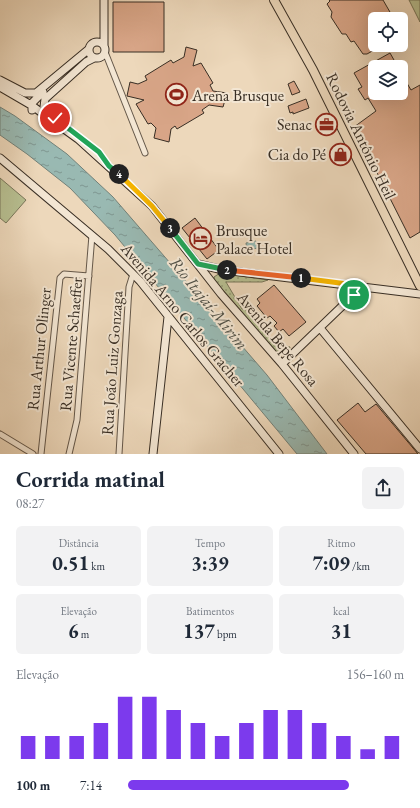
<!DOCTYPE html>
<html lang="pt">
<head>
<meta charset="utf-8">
<style>
	body { margin:0; font-family:"EB Garamond",serif; background:#f2f2f3; color:#1f2937; height:100vh; display:flex; flex-direction:column; font-size:15px; white-space:nowrap }
	* { box-sizing:border-box; margin:0 }
	p { font-size:13px; color:#747a83 }
	.icon { flex:none; width:22px; height:22px; fill:none; stroke:currentColor; stroke-width:2; stroke-linecap:round; stroke-linejoin:round }
	.map { position:relative; height:454px; overflow:hidden }
	.panel { display:flex; flex-direction:column; background:#fff; flex:1 }
	.panel>* { flex:none }
	.controls { position:absolute; left:368px; top:12px; display:grid; gap:8px }
	.controls a { display:grid; place-items:center; width:40px; height:40px; border-radius:6px; background:#fff; box-shadow:0 4px 16px #0002; font-size:20px }
	.pin { position:absolute; display:grid; place-items:center; width:34px; height:34px; color:#fff; margin:-17px; border:2px solid #fff; border-radius:50%; box-shadow:0 1px 4px #0007 }
	.km { position:absolute; width:20px; height:20px; margin:-10px; border-radius:50%; background:#222; color:#fff; font-size:11px; line-height:20px; text-align:center }
	.round { display:grid; place-items:center; flex:none; width:42px; height:42px; border-radius:6px; background:#f2f2f3 }
	.summary { display:flex; align-items:center; justify-content:space-between; height:68px; padding:0 16px }
	h1 { font-size:22px; font-weight:700; line-height:30px }
	.stats { display:grid; grid-template-columns:repeat(3,1fr); gap:6px; height:68px; padding:4px 16px }
	.stats div { display:grid; align-content:center; border-radius:6px; background:#f2f2f3; text-align:center }
	.stats b { font-size:20px; font-weight:700 }
	.stats small { font-size:11px; font-weight:400 }
	.stats p { font-size:11px }
	.chart { height:112px; padding:8px 16px }
	.chart p { display:flex; justify-content:space-between }
	.chart svg { width:100%; height:72px; margin-top:4px; stroke:#7c3aed; stroke-width:6 }
	ul { padding:0 16px; list-style:none; font-size:13px }
	li { display:grid; grid-template-columns:64px 48px 1fr; align-items:center; height:30px }
	li i { height:10px; border-radius:5px; background:#7c3aed }
	.map>svg:first-child { display:block }
</style>
</head>
<body>
<div class="map">
<svg width="420" height="454" viewBox="0 0 420 454">
	<defs>
		<pattern id="grass-dots" width="8" height="8" patternUnits="userSpaceOnUse"><rect width="8" height="8" fill="#b7bf91"/><path d="M2 2h.1M6 6h.1" fill="none" stroke="#969c76" stroke-width="1.8" stroke-linecap="round"/></pattern>
		<pattern id="forest-firs" width="22" height="20" patternUnits="userSpaceOnUse"><rect width="22" height="20" fill="#b7bf91"/><path d="M5 1l3.5 6h-7zM16 11l3.5 6h-7z" fill="#969c76"/></pattern>
		<pattern id="water-ripples" width="26" height="14" patternUnits="userSpaceOnUse"><rect width="26" height="14" fill="#99b9b2"/><path d="M2 4q2-2 4 0t4 0M15 11q2-2 4 0t4 0" fill="none" stroke="#7e9791"/></pattern>
	</defs>
	<rect width="100%" height="100%" fill="#edd8bb"/>
	<filter id="stains"><feTurbulence type="fractalNoise" baseFrequency=".005" numOctaves="4"/><feColorMatrix values="0 0 0 0 .2 0 0 0 0 .09 0 0 0 0 .02 0 0 0 .5 -.17"/></filter>
	<radialGradient id="worn" r=".72"><stop offset=".6" stop-color="#630" stop-opacity="0"/><stop offset="1" stop-color="#630" stop-opacity=".3"/></radialGradient>
	<path fill="url(#grass-dots)" stroke="#78765a" d="M220 273 268 280 262 282H226L242 309H252L262 322 261 328 279 348 286 346 290 347 289 351 282 353 276 352 244 318 214 281V277Z"/>
	<path fill="url(#forest-firs)" stroke="#78765a" d="M409 0H420V22Z"/>
	<path fill="#b7bf91" stroke="#78765a" d="M0 178 26 200 6 223 0 218Z"/>
	<path fill="url(#water-ripples)" stroke="#728179" d="M0 107 15 116 67 154 113 197 267 375 327 454H297L115 235 70 188 27 154 0 135Z
		M256 241 258 248 247 250 246 243Z"/>
	<path fill="#d8a587" stroke="#382e24" d="M329 0H383L394 19H375V45H383L367 54H363L354 41 351 42 346 34H342L331 17 332 12 327 4 330 1Z
		M113 2H164V52H113Z
		M186 47 197 50 193 66 201 63 213 83 210 85 213 91 227 93 223 107 209 105 202 110 204 113 177 129 175 126 171 129 169 142 154 138 156 128 151 123 148 124 136 104 144 100 127 96 130 82 138 84 147 80 145 76 171 60 173 63 184 57Z
		M390 53 398 67H375V93H401V73L411 90 420 85V232L410 238 354 127 376 111 368 98 365 100 358 89 362 87 354 73Z
		M294 81 300 92 292 95 288 84Z
		M306 99 309 108 293 114V112L290 113 288 106Z
		M195 218 219 250 207 259 182 228Z
		M274 285 306 322 289 336 283 329 279 332 274 326 277 323 270 316 267 318 257 306 260 303 257 299Z
		M358 403 365 412 376 404 418 454H366L337 420Z"/>
	<g fill="none" stroke-linecap="round" stroke-linejoin="round">
		<defs>
			<path id="street" d="M105 52 145 153
				M0 434 33 454
				M41 454 60 278 64 274 89 276
				M69 454 77 420 92 235
				M119 454 129 287 133 274"/>
			<path id="secondary" d="M104 0V45
				M89 50a8 8 0 1 1 16 0a8 8 0 1 1-16 0Z
				M0 80 25 93H36L89 49
				M0 87 31 105 78 139 152 206 221 294 282 364 354 454
				M32 110V103L43 92
				M54 117 44 107 45 99 86 62 94 58
				M0 158 108 249 140 281 279 454
				M198 264 223 270 420 294
				M320 328 420 449
				M282 364 363 286
				M153 454 168 317"/>
			<path id="primary" d="M274 0 313 70 420 286"/>
		</defs>
		<use href="#street" stroke="#65584a" stroke-width="7"/>
		<use href="#secondary" stroke="#382e24" stroke-width="9"/>
		<use href="#primary" stroke="#382e24" stroke-width="10"/>
		<use href="#street" stroke="#f3e6d3" stroke-width="5"/>
		<use href="#secondary" stroke="#f3e6d3" stroke-width="7"/>
		<use href="#primary" stroke="#edd8bb" stroke-width="8"/>
	</g>
	<g fill="none" stroke-linecap="round" stroke-linejoin="round">
		<defs>
			<path id="split-1" d="M301 278 363 286 354 295"/>
			<path id="split-2" d="M227 270 301 278"/>
			<path id="split-3" d="M170 228 198 264 227 270"/>
			<path id="split-4" d="M119 174 152 206 170 228"/>
			<path id="split-5" d="M55 118 99 152 109 166 119 174"/>
		</defs>
		<use href="#split-1" stroke="#fff" stroke-width="8"/>
		<use href="#split-2" stroke="#fff" stroke-width="8"/>
		<use href="#split-3" stroke="#fff" stroke-width="8"/>
		<use href="#split-4" stroke="#fff" stroke-width="8"/>
		<use href="#split-5" stroke="#fff" stroke-width="8"/>
		<use href="#split-1" stroke="#f5b400" stroke-width="5"/>
		<use href="#split-2" stroke="#f0652b" stroke-width="5"/>
		<use href="#split-3" stroke="#22a559" stroke-width="5"/>
		<use href="#split-4" stroke="#f5b400" stroke-width="5"/>
		<use href="#split-5" stroke="#22a559" stroke-width="5"/>
	</g>
	<defs>
		<symbol id="stadium-ring" viewBox="-11 -11 22 22"><circle r="9.5" fill="#f3e6d3" stroke="#8f2418" stroke-width="1.5"/><path d="M0-5a6.5 5 0 1 0 0 10a6.5 5 0 1 0 0-10ZM-3.5-1.8h7v3.6h-7Z" fill="#8f2418"/></symbol>
		<symbol id="office-ring" viewBox="-11 -11 22 22"><circle r="9.5" fill="#f3e6d3" stroke="#8f2418" stroke-width="1.5"/><path d="M-6-3h4V-5.5h4V-3h4V5H-6ZM-1-4.5V-3h2v-1.5ZM-6 0V1H6V0Z" fill="#8f2418"/></symbol>
		<symbol id="shop-ring" viewBox="-11 -11 22 22"><circle r="9.5" fill="#f3e6d3" stroke="#8f2418" stroke-width="1.5"/><path d="M-5-2.5h2.3a2.7 3.5 0 0 1 5.4 0H5L5.5 6h-11ZM-1.5-2.5h3a1.5 2.3 0 0 0-3 0Z" fill="#8f2418"/></symbol>
		<symbol id="hotel-ring" viewBox="-11 -11 22 22"><circle r="9.5" fill="#f3e6d3" stroke="#8f2418" stroke-width="1.5"/><path d="M-6-4.5h1.5V1H6V5H4.5V3h-9V5H-6ZM-4 0a1.8 1.8 0 1 1 3.6 0ZM.5 0V-2.5h3Q6-2.5 6 0Z" fill="#8f2418"/></symbol>
	</defs>
	<g fill-rule="evenodd">
		<use href="#stadium-ring" x="164" y="82" width="25" height="25"/>
		<use href="#office-ring" x="314" y="112" width="25" height="25"/>
		<use href="#shop-ring" x="328" y="142" width="25" height="25"/>
		<use href="#hotel-ring" x="188" y="226" width="25" height="25"/>
	</g>
	<g text-anchor="middle" dominant-baseline="central" stroke-width="4" stroke-linejoin="round" paint-order="stroke">
		<g font-size="16" fill="#382e24" stroke="#f3e6d3" text-anchor="start">
			<text x="192" y="95">Arena Brusque</text>
			<text x="312" y="124" text-anchor="end">Senac</text>
			<text x="326" y="154" text-anchor="end">Cia do Pé</text>
			<text x="216" y="230">Brusque<tspan x="216" dy="18">Palace Hotel</tspan></text>
		</g>
		<g font-size="16" fill="#382e24" stroke="#f3e6d3">
			<text transform="translate(361 136) rotate(64)">Rodovia Antônio Heil</text>
			<text transform="translate(183 315) rotate(50)">Avenida Arno Carlos Gracher</text>
			<text transform="translate(278 339) rotate(50)">Avenida Bepe Rosa</text>
			<text transform="translate(71 344) rotate(-85)">Rua Vicente Schaeffer</text>
			<text transform="translate(39 349) rotate(-84)">Rua Arthur Olinger</text>
			<text transform="translate(112 363) rotate(-86)">Rua João Luiz Gonzaga</text>
		</g>
		<g font-size="17" font-style="italic" fill="#505148" stroke="#f3e6d3">
			<text transform="translate(209 303) rotate(51)">Rio Itajaí-Mirim</text>
		</g>
	</g>
	<rect width="100%" height="100%" filter="url(#stains)"/>
	<rect width="100%" height="100%" fill="url(#worn)"/>
</svg>
<div class="controls">
<a><svg class="icon" aria-label="locate" viewBox="0 0 24 24"><circle cx="12" cy="12" r="6"/><path d="M12 2v4M12 18v4M2 12h4M18 12h4"/></svg></a>
<a><svg class="icon" aria-label="layers" viewBox="0 0 24 24"><path d="M12 4l9 5-9 5-9-5zM3 14l9 5 9-5"/></svg></a>
</div>
<div class="pin" style="left:354px;top:295px;background:#1e9e55"><svg class="icon" aria-label="arrive" viewBox="0 0 24 24"><path d="M6 21V4h12l-3 4 3 4H6"/></svg></div>
<div class="pin" style="left:55px;top:118px;background:#d93025"><svg class="icon" aria-label="check" viewBox="0 0 24 24"><path d="M5 12l5 5 9-10"/></svg></div>
<b class="km" style="left:301px;top:278px">1</b>
<b class="km" style="left:227px;top:270px">2</b>
<b class="km" style="left:170px;top:228px">3</b>
<b class="km" style="left:119px;top:174px">4</b>
</div>
<section class="panel">
<div class="summary"><div><h1>Corrida matinal</h1><p>08:27</p></div><a class="round"><svg class="icon" aria-label="share" viewBox="0 0 24 24"><path d="M12 15V3M7 8l5-5 5 5M5 13v7h14v-7"/></svg></a></div>
<div class="stats">
<div><p>Distância</p><b>0.51<small> km</small></b></div>
<div><p>Tempo</p><b>3:39</b></div>
<div><p>Ritmo</p><b>7:09<small> /km</small></b></div>
</div>
<div class="stats">
<div><p>Elevação</p><b>6<small> m</small></b></div>
<div><p>Batimentos</p><b>137<small> bpm</small></b></div>
<div><p>kcal</p><b>31</b></div>
</div>
<div class="chart"><p><span>Elevação</span>156–160 m</p>
<svg viewBox="0 0 160 44" preserveAspectRatio="none"><path d="M5 44V30M15 44V30M25 44V30M35 44V22M45 44V6M55 44V6M65 44V14M75 44V22M85 44V30M95 44V22M105 44V14M115 44V14M125 44V22M135 44V30M145 44V38M155 44V30"/></svg>
</div>
<ul>
<li><b>100 m</b>7:14<i style="width:80%"></i></li>
</ul>
</section>
</body>
</html>
